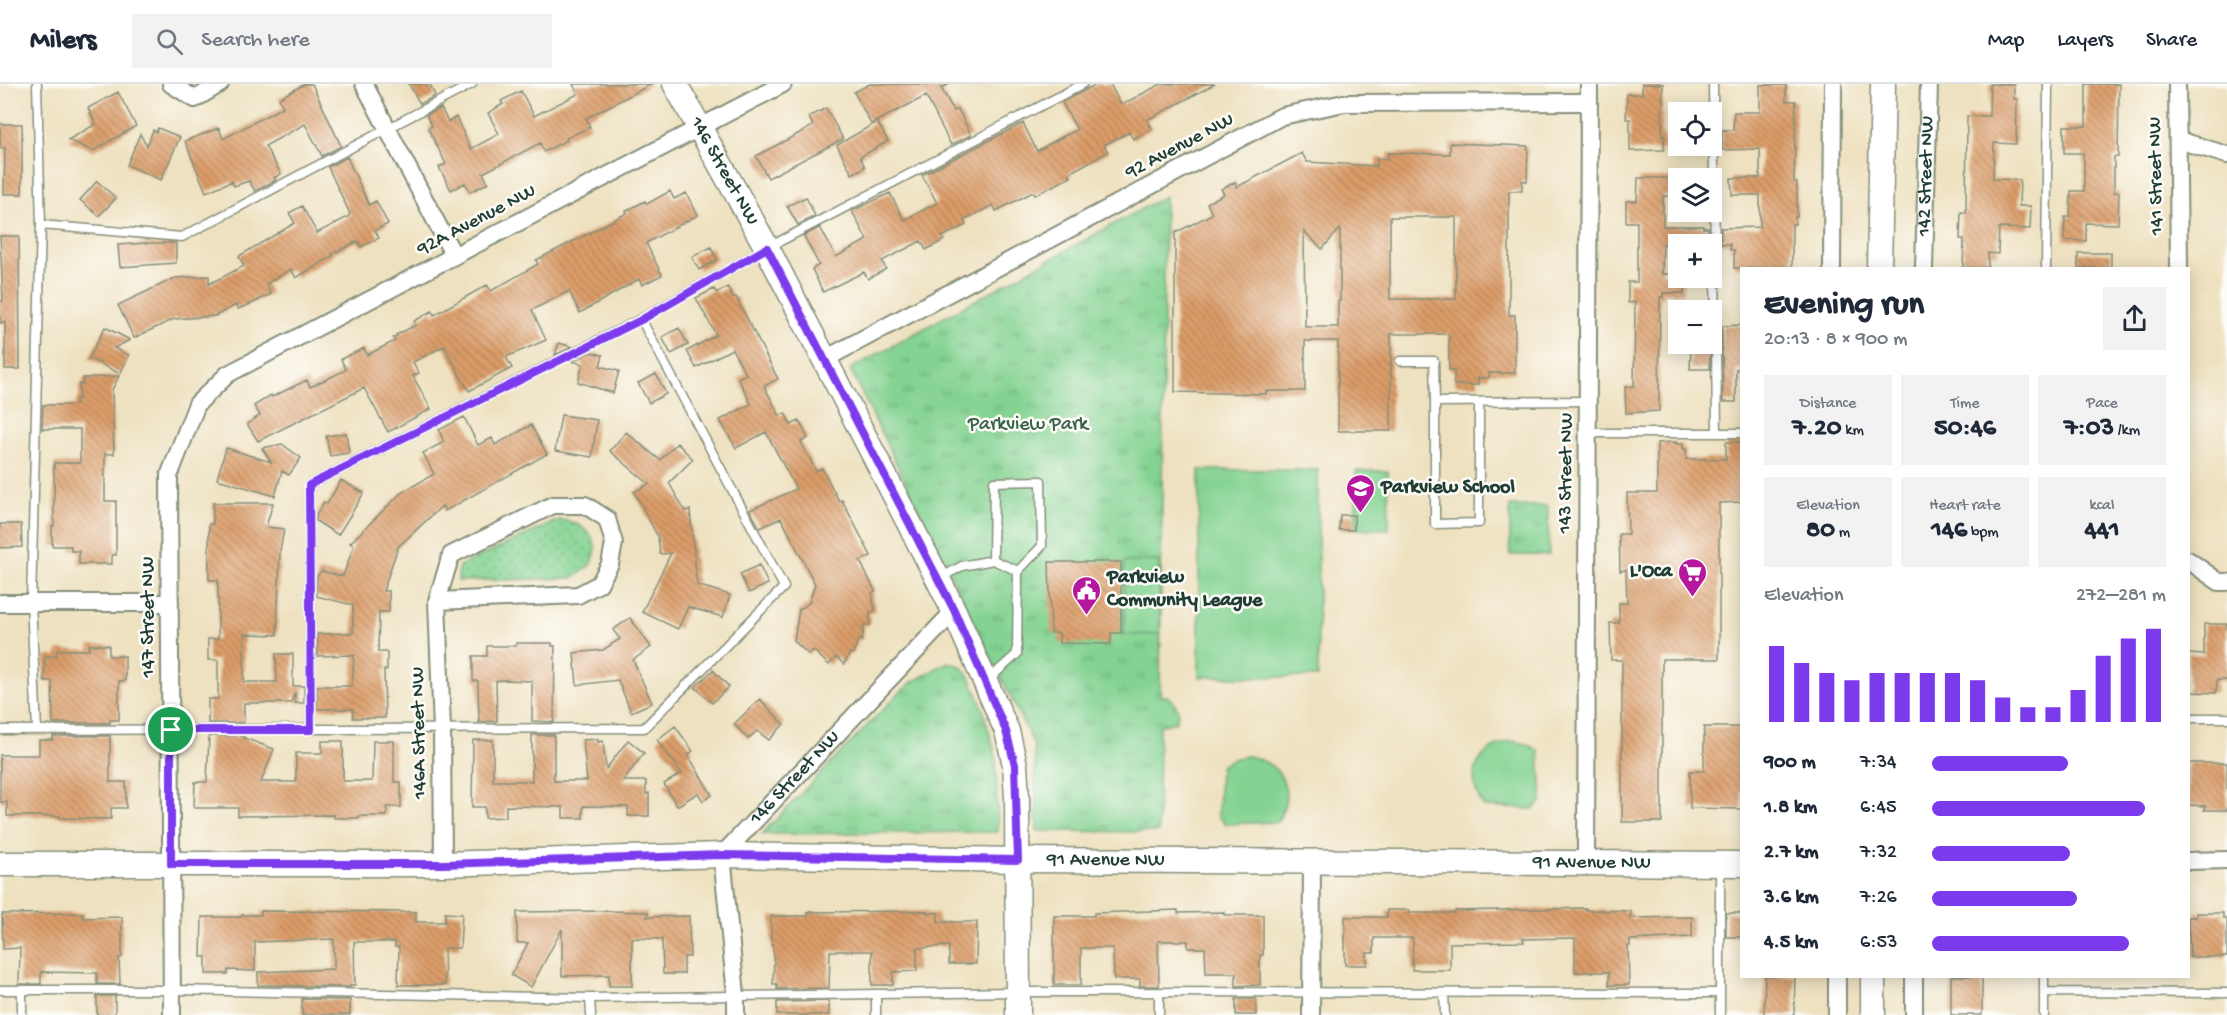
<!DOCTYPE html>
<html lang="en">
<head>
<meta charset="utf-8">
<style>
	body { margin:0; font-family:"Gochi Hand",sans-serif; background:#f2f2f3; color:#1f2937; height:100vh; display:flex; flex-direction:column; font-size:22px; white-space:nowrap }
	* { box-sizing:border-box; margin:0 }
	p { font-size:20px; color:#747a83 }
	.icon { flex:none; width:33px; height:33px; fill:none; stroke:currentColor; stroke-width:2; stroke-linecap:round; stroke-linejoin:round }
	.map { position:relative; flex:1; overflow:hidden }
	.details { position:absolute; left:1740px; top:183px; width:450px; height:711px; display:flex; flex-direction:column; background:#fff; border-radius:0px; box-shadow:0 3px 15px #0003 }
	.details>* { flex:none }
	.tools { position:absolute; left:1668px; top:18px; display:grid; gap:12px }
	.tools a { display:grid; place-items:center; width:54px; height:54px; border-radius:0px; background:#fff; box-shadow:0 3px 15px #0003; font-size:30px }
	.pin { position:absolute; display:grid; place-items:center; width:51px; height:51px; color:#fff; margin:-26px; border:3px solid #fff; border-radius:50%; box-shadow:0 2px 6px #0007 }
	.round { display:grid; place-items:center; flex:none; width:63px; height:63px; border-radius:0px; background:#f2f2f3 }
	.head { display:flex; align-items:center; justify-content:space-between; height:102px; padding:0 24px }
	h1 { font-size:33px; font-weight:800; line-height:45px }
	.figures { display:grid; grid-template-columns:repeat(3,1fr); gap:9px; height:102px; padding:6px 24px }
	.figures div { display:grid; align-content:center; border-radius:0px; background:#f2f2f3; text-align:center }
	.figures b { font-size:26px; font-weight:800 }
	.figures small { font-size:16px; font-weight:400 }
	.figures p { font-size:16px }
	.chart { height:168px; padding:12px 24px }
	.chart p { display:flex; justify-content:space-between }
	.chart svg { width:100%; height:108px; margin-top:6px; stroke:#7c3aed; stroke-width:6 }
	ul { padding:0 24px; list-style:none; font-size:20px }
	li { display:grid; grid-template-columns:96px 72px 1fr; align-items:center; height:45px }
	li i { height:15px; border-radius:8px; background:#7c3aed }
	header { display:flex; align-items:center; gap:36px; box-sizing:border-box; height:84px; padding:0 30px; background:#fff; border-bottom:2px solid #e0e1e3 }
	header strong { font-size:28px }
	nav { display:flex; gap:33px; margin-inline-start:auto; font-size:21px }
	.search { width:420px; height:54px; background:#f2f2f3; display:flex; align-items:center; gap:15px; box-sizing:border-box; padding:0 21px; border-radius:0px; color:#747a83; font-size:22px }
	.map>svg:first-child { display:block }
</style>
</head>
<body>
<header>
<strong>Milers</strong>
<div class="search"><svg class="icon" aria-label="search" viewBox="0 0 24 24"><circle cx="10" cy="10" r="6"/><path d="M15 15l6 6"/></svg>Search here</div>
<nav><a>Map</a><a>Layers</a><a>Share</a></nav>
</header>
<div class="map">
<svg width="2227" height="931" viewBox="0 0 2227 931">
	<defs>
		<pattern id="grass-dots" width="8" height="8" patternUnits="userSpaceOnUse" patternTransform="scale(1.5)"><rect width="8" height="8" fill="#84d392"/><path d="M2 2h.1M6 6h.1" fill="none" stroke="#6bac78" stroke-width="1.8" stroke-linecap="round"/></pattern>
		<pattern id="park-tufts" width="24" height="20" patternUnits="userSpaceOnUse" patternTransform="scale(1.5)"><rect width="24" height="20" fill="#84d392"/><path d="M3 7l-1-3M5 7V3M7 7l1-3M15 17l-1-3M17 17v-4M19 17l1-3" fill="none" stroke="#6bac78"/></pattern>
		<pattern id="building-back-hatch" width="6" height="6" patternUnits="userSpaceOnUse" patternTransform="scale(1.5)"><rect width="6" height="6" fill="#dc9d69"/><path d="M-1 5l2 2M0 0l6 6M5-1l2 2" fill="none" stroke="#b28157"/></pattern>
	</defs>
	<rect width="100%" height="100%" fill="#fdfcf7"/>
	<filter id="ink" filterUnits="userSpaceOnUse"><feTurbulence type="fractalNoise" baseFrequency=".0167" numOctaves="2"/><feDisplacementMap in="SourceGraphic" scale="12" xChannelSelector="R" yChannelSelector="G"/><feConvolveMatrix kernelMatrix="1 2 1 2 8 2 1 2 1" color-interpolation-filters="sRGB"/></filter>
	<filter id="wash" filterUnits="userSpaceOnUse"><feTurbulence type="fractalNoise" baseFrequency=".008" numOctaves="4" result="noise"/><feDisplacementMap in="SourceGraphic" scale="24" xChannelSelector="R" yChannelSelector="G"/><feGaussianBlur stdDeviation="1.35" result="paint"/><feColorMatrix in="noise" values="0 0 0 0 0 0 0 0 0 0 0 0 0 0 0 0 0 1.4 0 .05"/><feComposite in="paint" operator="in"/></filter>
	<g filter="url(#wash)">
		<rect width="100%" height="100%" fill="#eee1c0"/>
		<path fill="url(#grass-dots)" stroke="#528863" stroke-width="1.5" d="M559 436C580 437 604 454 592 478 588 485 579 490 572 494L458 497 459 482Z"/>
		<path fill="url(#park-tufts)" stroke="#528863" stroke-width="1.5" d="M1165 112 1160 612H1167C1176 620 1182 626 1175 638L1159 642 1158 748 1037 747 1034 661 850 285Z
			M1510 422H1548L1549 471H1510Z
			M948 578 960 582 968 589 982 622 996 673 998 748 762 750 895 613 912 598Z"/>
		<path fill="#84d392" stroke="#528863" stroke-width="1.5" d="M1199 386H1318V593H1199Z
			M1356 387H1388L1389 445H1356Z
			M1159 477 1160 550 1124 551V478Z
			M1511 657 1527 660 1539 667 1542 717 1533 725 1484 723C1464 692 1476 666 1511 657Z
			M1248 672C1283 680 1296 706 1277 738L1226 740 1218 732 1220 683 1232 675Z"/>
		<g id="blocks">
			<path fill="url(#building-back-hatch)" fill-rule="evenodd" d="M305 0H312L341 62 322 72 305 40 265 62 281 90 274 94 276 96 255 107 249 97 234 102 232 97 206 108 185 57 219 44 223 55 283 23 279 14Z
				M409 0H430L435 12 420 20Z
				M573 0H652L586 34 590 43 566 54 567 56 544 68 540 59 483 89 488 99 470 108 465 99 451 106 439 83 446 80 428 44 432 42 426 31 441 24 448 38 456 33 471 65 499 50 488 29 503 20 501 17 521 7 534 32 578 10Z
				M870 0H950L941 4 954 27 958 25 971 51 951 61 926 12 871 40 854 8Z
				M1097 0H1110L1121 21 1161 0H1215L1147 36 1152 45 1133 55 1129 48 1104 61 1108 68 1069 89 1071 93 1035 111 1033 108 996 127 993 121 964 136 966 141 942 153 944 156 926 166 921 157 882 177 886 185 868 195 864 188 823 208 812 185 819 181 804 152 820 143 836 173 867 156 852 127 890 109 904 136 937 119 922 91 1023 39 1037 67 1062 53 1077 46 1062 18Z
				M1642 0H1663L1662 52H1664V66L1630 67V35H1626L1627 10H1642Z
				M1990 0H2014V15H2017L2016 60 1994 59 1993 95 2020 96 2019 122H2031L2030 145 1999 144 1998 170 1988 169V184H1963L1964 155H1960L1961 128 1966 129 1967 32H1989Z
				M2086 0H2119L2118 73H2114V108H2119L2118 140 2086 139V157L2064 156 2065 133H2070L2071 107H2084V79L2083 69H2064V42H2086Z
				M1760 1H1786V17H1796L1794 98H1797V133H1795V140H1792V183L1734 184V166H1730V160H1721V144L1760 143V111H1732L1731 94H1760V65L1722 66V46H1733L1734 28H1760Z
				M118 8 136 42 93 67 68 56 96 40 88 24Z
				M826 24 843 55 768 94 756 72 813 42 809 33Z
				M877 38 888 57 860 73 865 83 852 90 837 61Z
				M0 40H22V110H4L5 64H0Z
				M158 44 180 53 161 96 127 81 140 50 147 62 153 46 156 48Z
				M1450 59 1528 62 1527 97H1522V107H1509V231H1515V289H1489V294H1478V301H1454V286H1449V250H1391V347H1338V257H1305V307H1266V310L1175 308V149L1212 130 1207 119 1224 110 1221 105 1235 98 1237 103 1302 69 1307 78 1377 82V74L1388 75V69L1450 70ZM1390 133H1456V215H1390ZM1340 145V217H1338V243H1305L1304 147 1322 165Z
				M347 73 369 121 376 117 388 140 375 146 379 154 361 163 358 157 332 170 333 172 296 194 291 185 266 200 271 210 253 219 238 225 236 221 215 232 174 235 134 254 118 221 175 194 209 192V200L244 182 239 172 295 139 289 129 302 122 317 149 348 133 350 130 328 83Z
				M1638 94H1678V112H1663V142H1703V144H1708V160H1663L1662 190H1678V194H1684V209H1663V213H1660L1659 327 1626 329 1625 303 1634 302 1635 218 1628 219V198H1637V138H1626V117H1637Z
				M97 97 116 114 99 132 80 116Z
				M670 107 674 115 686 109 698 131 646 159 662 191 642 201 639 195 580 229 569 207 532 226 546 256 506 273 512 284 469 307 444 262 413 278 419 289 413 292 431 325 388 348 364 304 258 357 247 340 260 331 254 322 271 311 272 313 307 296 310 303 346 286 341 275 364 264 367 271 395 257 393 254 397 252 396 251 416 241 414 237 432 227 434 231 487 201 491 207 538 180 536 176 580 154 627 129 626 127 645 117 647 120Z
				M806 113 815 132 798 141 787 122Z
				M0 152H19L20 285H5V238L0 239V217H3Z
				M146 159H176V179L120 183 118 161Z
				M711 163 717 176 699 186 692 173Z
				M2078 169H2111V184H2078Z
				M728 203 733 214 736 213 778 295 764 302 780 332 785 329 791 341 799 337 808 354 801 358 816 387 822 384 839 417 842 416 871 472 860 477 875 507 872 509 875 527 870 528V541H864L862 556H858L853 570 850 569 844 580 836 573 829 581 813 566 809 571 794 557 799 526 809 519 815 500 781 434 760 444 750 426 796 405 766 348 736 364 720 336 751 320 738 294 746 290 732 265 696 284 687 267 716 251 696 214 714 205 717 209Z
				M1742 241V285H1736V318H1723L1722 242Z
				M105 243 130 256 114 264 129 271 120 290 91 275 88 276Z
				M679 244 688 261 671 270 662 253Z
				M559 259 572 263 555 271Z
				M1691 265H1710V285H1690Z
				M590 268 603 271 600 282 619 287 613 309 578 298 583 280 572 277Z
				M656 290 666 310 649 319 638 299Z
				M119 292 112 306 114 370H105V417H116V471H112V480H79V467H71V462H52V442H54V379H80V345H42L43 321H76V315H79V300H83V294Z
				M561 331 597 336 592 373 555 367Z
				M464 333 478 361 492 354 495 361 531 341 547 370 445 427 442 422 398 463 383 507H389V528H379L378 568H387V586H384L385 634H353V625H317V602H352L354 571 318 572 317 550 353 549V521L316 512 317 492 321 487 343 492 354 461 350 459 401 409 434 390 423 369 444 358 439 346Z
				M626 348 660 376 677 359 693 375 669 399 685 427 690 426 697 501 730 511 723 533 688 523 678 545 642 528 671 469 660 470 658 453 634 408 649 400 610 367Z
				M346 349 349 369 330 372 326 352Z
				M1676 358V360H1683V365H1686V375H1726V358H1742V418L1719 419V575H1662V738H1622V576H1611L1610 539H1619V519H1627L1626 486 1620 487 1619 450H1628L1627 409H1657V359Z
				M282 360 301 374 289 391 282 387 275 412 217 395 226 364 271 378 262 364Z
				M341 396 364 409 338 451 316 437V431L324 418 327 420Z
				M213 419H273L266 443 284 445 280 467 277 551 244 550V598H277L276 570H293V602H304V619H295V608L291 619H244V639H208V615H218V576H208V555H218V496H209V440H213Z
				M1340 431H1354V446H1339Z
				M0 440H21L22 463 0 464Z
				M1049 478H1121V549H1111V560L1059 559V549H1051Z
				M759 481 768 500 749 509 740 490Z
				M630 534 651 563 633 576 652 619 631 628 618 596 577 601 574 569 603 566 620 555 613 546Z
				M2204 540H2227V596H2217L2216 609 2188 608V570L2204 571Z
				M516 559H552V562H555L554 638 532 637V597L502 596 496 597 497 637 479 638 478 597H473V572H487V562H516Z
				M89 561H109V572H125V597H119V636H110V639H53L52 597H44L45 572H57V566H89Z
				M713 586 729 603 712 619 695 603Z
				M760 615 784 640 769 656 757 647 748 655 734 640Z
				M675 642 693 667 688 671 712 711 703 717 698 709 677 722 664 700 682 689 657 656Z
				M1704 643H1742V725L1690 724V687H1704Z
				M532 651H554V697H587L583 656 598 655V658L603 657 606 685 628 656 644 669 623 697H646V710L649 709V732H628V723L583 722V734H563V723L506 722V733L485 734V723H472L473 656H493V697H532Z
				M53 652H110V698H126V724H111V735L60 734V732H7V718H0V671H39V656H53Z
				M209 652H244V654L274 665 261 698H296V669H322V657H343V697H372L373 657H394V698H401V723H387V732H359V734H334V731L238 732V724H194L195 698H207Z
				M2188 679H2227V726H2204L2205 722 2188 721Z
				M1586 824V826L1631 827 1630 834 1692 833V853L1630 856V862H1628L1629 901H1609V888H1575V854L1523 855 1524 858 1450 859V886H1412L1413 854H1374V869H1367V881H1345V833H1387V826H1409V829H1455V827Z
				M1178 826V829L1224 828V831H1263V871H1260V901L1236 902V889H1206L1205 864H1188V857H1158L1159 902H1140V895H1114L1113 864H1081V901H1054V832H1094V829Z
				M261 827 416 828V838H445V829L462 830 460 864H444L445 901H398L399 863H395V858H354L355 901H350V903L258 901V888L334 885V855L255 858V887L228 886V890H206V873H201L202 833H242V831H261Z
				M606 827 648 828 647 833 689 832 690 873H684V890H663L662 855 632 854V902H609V891L562 892V845L531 903 511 891 528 859H517V828Z
				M927 827V829H938V838H977L976 880H949V862L917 864V887L893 888V901H872V867H830L829 904 777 905V900H773L774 872 771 855V832H808V828Z
				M83 829V834L122 833V873L119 874 120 900H97V889L41 888V900H19L20 864 3 865 2 830Z
				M1726 829H1742V853H1726Z
				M2196 829H2223V834H2227V873H2190L2188 833H2196Z
				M1765 892H1795L1794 931H1764Z
				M1951 892H1982V931H1951Z
				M97 912H115V931H97Z
				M302 915 350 916V931H302Z
				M1236 915H1256V931H1236Z
				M829 917V931H777V918Z"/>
		</g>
	</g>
	<g filter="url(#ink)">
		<use href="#blocks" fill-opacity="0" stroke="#868f7a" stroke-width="1.5"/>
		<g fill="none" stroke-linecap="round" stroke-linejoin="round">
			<defs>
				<path id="lane" d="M1713 0 1717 349
					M41 141 182 153 472 0
					M2046 184 2048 0
					M641 235 767 164 1083 0
					M1400 277H1434L1435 318
					M1479 319V439L1435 440V318L1588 317
					M1588 349H1742
					M993 476 994 398 1041 397 1042 462 1018 487
					M940 494 962 482 993 476 1018 487 1017 570 988 596
					M2188 634H2227
					M0 646 644 644 784 503 641 235 309 401 311 646
					M37 646 31 519 41 141 37 0
					M1720 781V931
					M2044 892V931
					M0 906H172L590 914
					M22 906V931
					M2044 908 2227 909
					M1159 909V931
					M1444 909 1445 931
					M876 910V931
					M591 931 590 914 1018 908 1720 909"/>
				<g id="street">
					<path d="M171 0 195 15 220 0"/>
					<path d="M364 0 454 172"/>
					<path d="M2177 0 2179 184"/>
					<path d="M2178 56 2227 71"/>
					<path d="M1832 184 1833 0"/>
					<path id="s1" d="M1924 184 1929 0"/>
					<path d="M825 275 1282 32 1344 19 1589 18"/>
					<path d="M2188 476 2219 498H2227"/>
					<path d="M437 517 578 511 599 500 610 480 614 459 607 435 585 421H553L451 471 437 517 442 646 443 780"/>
					<path d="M0 519H170"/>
					<path d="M2188 777 2227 776"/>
					<path d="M1586 779 1589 0"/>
					<path d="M1837 892V931"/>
					<path d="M1914 892V931"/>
					<path d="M172 931 169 392 197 320 228 290 783 0"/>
					<path id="s2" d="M736 931V911L722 771 954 527"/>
					<path d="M1311 931 1312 778"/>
				</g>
				<g id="secondary">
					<path id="s3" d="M675 0 767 164 938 495 954 527 1007 647 1015 681 1017 714 1018 931"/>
					<path d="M1879 184 1883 0"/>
					<path id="s4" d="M0 780H443L722 771 1019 776 1742 780"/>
					<path d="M1873 892V931"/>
				</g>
			</defs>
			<use href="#lane" stroke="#868f7a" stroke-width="11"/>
			<use href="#street" stroke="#868f7a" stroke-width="20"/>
			<use href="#secondary" stroke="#868f7a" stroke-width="27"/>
			<use href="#lane" stroke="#fff" stroke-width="8"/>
			<use href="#street" stroke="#fff" stroke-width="16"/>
			<use href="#secondary" stroke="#fff" stroke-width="24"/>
		</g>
	</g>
	<g fill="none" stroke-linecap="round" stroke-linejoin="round" filter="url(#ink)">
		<defs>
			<path id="route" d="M767 164 954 526 1006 647 1015 681 1018 776 722 771 443 780H171V646H311L309 401 641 236Z"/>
		</defs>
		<use href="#route" stroke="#fff" stroke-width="12"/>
		<use href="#route" stroke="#7c3aed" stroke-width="8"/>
	</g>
	<defs>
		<symbol id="school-pin" viewBox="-11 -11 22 30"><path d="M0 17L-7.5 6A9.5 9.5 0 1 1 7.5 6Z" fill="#b5179e" stroke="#fdfcf7"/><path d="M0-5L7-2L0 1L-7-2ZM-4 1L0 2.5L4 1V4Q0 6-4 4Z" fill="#fff"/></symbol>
		<symbol id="supermarket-pin" viewBox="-11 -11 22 30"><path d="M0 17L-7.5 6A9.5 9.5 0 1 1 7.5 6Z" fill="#b5179e" stroke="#fdfcf7"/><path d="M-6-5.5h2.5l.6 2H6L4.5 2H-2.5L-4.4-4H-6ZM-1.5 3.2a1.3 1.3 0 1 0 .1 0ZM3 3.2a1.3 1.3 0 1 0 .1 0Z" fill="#fff"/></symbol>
		<symbol id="civic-pin" viewBox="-11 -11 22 30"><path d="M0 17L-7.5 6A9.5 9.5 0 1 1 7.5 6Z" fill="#b5179e" stroke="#fdfcf7"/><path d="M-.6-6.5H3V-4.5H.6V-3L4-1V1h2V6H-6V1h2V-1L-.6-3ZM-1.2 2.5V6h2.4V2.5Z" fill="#fff"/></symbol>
	</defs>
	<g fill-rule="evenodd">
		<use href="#school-pin" x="1344" y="388" width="33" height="45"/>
		<use href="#supermarket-pin" x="1676" y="472" width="33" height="45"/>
		<use href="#civic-pin" x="1070" y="490" width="33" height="45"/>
	</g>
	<g text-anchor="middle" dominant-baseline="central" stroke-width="5" stroke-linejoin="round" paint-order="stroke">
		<g font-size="20" fill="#1f3d34" stroke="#fdfcf7">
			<text transform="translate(1180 63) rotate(-28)">92 Avenue NW</text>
			<text stroke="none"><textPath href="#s3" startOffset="100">146 Street NW</textPath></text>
			<text stroke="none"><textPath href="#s1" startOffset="92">142 Street NW</textPath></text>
			<text transform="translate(2157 92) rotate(-91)">141 Street NW</text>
			<text transform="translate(477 137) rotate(-28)">92A Avenue NW</text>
			<text transform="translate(1567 389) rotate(-89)">143 Street NW</text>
			<text transform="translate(149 533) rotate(-90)">147 Street NW</text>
			<text transform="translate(420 649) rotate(-91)">146A Street NW</text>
			<text stroke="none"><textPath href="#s2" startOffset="267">146 Street NW</textPath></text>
			<text stroke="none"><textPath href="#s4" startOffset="1106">91 Avenue NW</textPath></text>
			<text stroke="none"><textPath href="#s4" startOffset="1592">91 Avenue NW</textPath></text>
		</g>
		<g font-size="20" fill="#38624c" stroke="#fdfcf7">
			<text x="1028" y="341">Parkview Park</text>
		</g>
		<g font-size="20" font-weight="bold" fill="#1f3d34" stroke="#fdfcf7" text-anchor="start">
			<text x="1381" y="404">Parkview School</text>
			<text x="1672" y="488" text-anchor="end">L'Oca</text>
			<text x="1107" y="494">Parkview<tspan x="1107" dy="23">Community League</tspan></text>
		</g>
	</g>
</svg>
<div class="tools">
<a><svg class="icon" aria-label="locate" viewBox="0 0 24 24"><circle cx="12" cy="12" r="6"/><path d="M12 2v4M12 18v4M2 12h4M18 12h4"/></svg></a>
<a><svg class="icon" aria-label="layers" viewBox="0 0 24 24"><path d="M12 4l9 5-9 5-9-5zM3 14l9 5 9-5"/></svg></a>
<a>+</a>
<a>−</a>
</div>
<div class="pin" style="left:171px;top:646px;background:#1e9e55"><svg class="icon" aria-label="arrive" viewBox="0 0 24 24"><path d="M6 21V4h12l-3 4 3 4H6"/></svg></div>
<section class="details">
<div class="head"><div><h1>Evening run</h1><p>20:13 · 8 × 900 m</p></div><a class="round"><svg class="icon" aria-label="share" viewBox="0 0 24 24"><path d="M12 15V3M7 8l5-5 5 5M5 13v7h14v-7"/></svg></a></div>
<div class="figures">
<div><p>Distance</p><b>7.20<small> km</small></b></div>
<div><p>Time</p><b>50:46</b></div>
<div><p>Pace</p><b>7:03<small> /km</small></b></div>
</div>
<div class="figures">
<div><p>Elevation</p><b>80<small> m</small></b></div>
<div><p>Heart rate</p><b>146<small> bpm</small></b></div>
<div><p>kcal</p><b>441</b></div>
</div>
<div class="chart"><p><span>Elevation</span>272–281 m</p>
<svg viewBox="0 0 160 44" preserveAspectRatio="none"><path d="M5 44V13M15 44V20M25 44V24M35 44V27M45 44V24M55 44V24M65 44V24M75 44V24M85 44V27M95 44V34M105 44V38M115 44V38M125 44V31M135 44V17M145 44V10M155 44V6"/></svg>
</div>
<ul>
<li><b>900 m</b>7:34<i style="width:58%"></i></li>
<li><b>1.8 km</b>6:45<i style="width:91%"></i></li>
<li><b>2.7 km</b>7:32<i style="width:59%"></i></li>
<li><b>3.6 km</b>7:26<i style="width:62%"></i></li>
<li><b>4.5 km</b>6:53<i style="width:84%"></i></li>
</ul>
</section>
</div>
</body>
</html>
